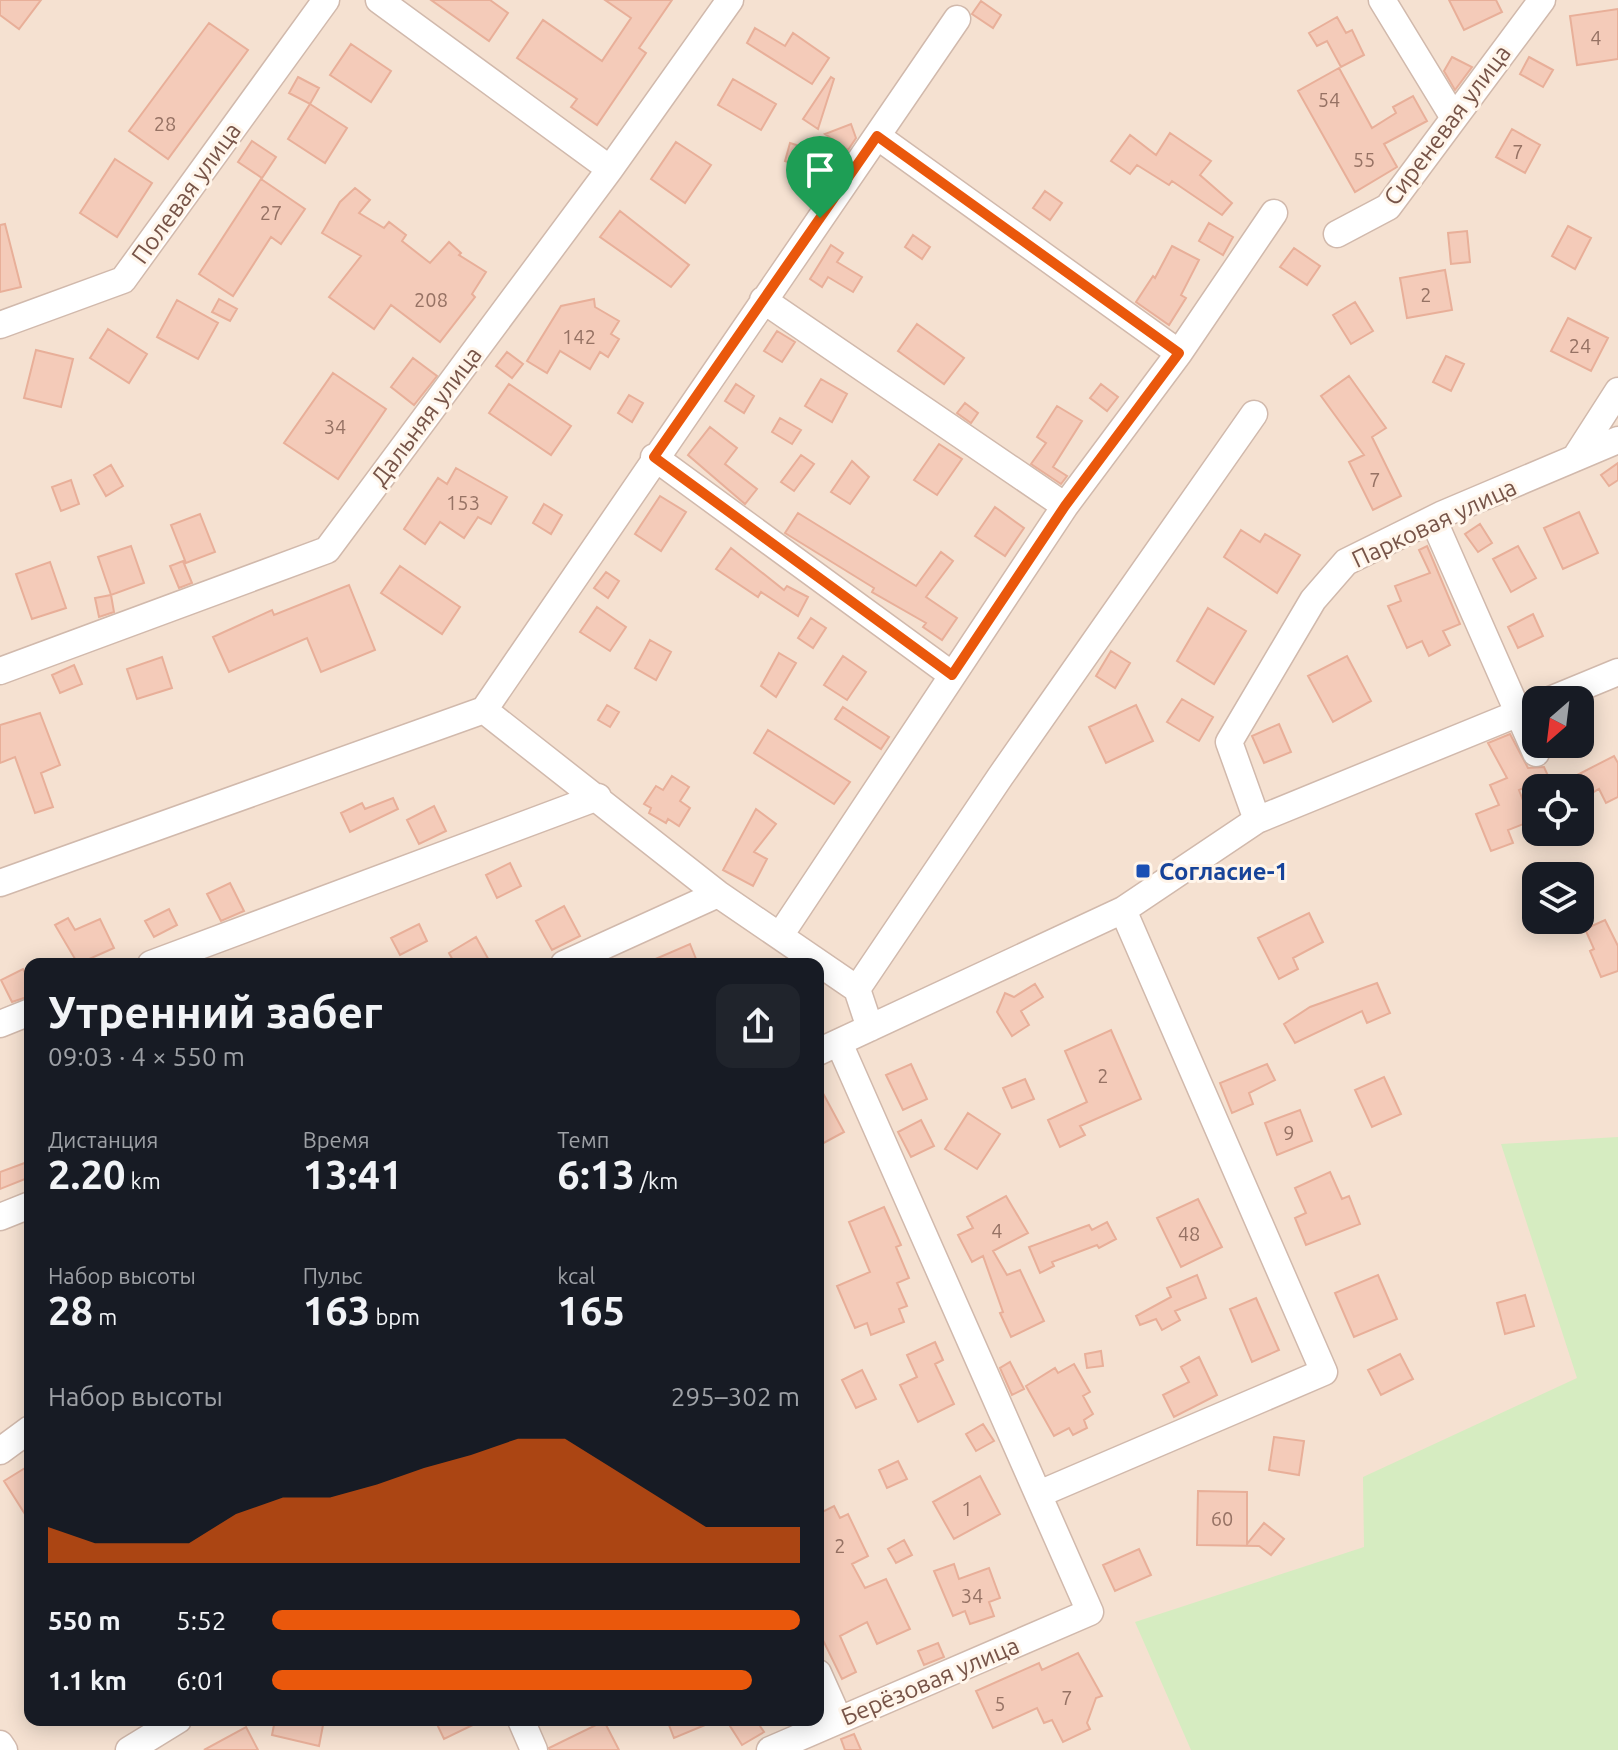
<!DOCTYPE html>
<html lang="ru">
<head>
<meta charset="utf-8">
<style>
	body { margin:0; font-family:Ubuntu,sans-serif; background:#20242c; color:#f1f3f6; height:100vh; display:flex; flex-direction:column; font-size:30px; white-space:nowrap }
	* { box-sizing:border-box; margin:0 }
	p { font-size:26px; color:#9ea1a6 }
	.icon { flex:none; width:44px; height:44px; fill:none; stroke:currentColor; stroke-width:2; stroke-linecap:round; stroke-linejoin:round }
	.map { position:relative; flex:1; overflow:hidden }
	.panel { position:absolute; left:24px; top:958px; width:800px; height:768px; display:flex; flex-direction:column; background:#171b24; border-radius:16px; box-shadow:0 4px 20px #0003 }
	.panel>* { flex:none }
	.needle { width:52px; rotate:208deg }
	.controls { position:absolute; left:1522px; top:686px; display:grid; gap:16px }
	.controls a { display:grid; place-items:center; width:72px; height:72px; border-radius:16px; background:#171b24; box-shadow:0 4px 20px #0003; font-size:40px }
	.pin { position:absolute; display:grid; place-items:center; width:68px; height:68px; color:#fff; margin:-82px -34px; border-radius:50% 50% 50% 0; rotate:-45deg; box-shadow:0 0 8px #0007 }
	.pin .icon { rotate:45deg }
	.round { display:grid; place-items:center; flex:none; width:84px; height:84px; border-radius:16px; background:#20242c }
	.headline { display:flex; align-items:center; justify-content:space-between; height:136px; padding:0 24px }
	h1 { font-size:44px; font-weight:600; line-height:60px }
	.figures { display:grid; grid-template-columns:repeat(3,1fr); gap:12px; height:136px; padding:8px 24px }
	.figures div { display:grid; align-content:center }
	.figures b { font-size:40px; font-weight:600 }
	.figures small { font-size:22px; font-weight:400 }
	.figures p { font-size:22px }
	.chart { height:224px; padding:16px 24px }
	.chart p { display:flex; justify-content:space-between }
	.chart svg { width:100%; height:144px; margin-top:8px; fill:#ea580c; opacity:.7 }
	ul { padding:0 24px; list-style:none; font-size:26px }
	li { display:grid; grid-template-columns:128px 96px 1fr; align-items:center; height:60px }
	li i { height:20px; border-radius:10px; background:#ea580c }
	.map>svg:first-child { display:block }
</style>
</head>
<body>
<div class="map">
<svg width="1618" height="1750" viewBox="0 0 1618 1750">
	<rect width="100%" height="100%" fill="#fdf1e3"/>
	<path fill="#f5e1d1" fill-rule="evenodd" d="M0 0H1618V1390L1350 1750H0ZM1536 700H1580V744H1536ZM1536 788H1580V832H1536ZM1536 876H1580V920H1536ZM30 964H818V1720H30Z"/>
	<path fill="#d6ecc1" d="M1618 1137V1750H1191L1135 1622 1364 1547 1363 1477 1577 1378 1501 1144Z"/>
	<path fill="#f4cbb9" stroke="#e8af99" stroke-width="2" d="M0 0H41L19 29 0 15Z
		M431 0H490L508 13 489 41Z
		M605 0H672L639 48 646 53 597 125 571 107 577 99 517 58 543 20 602 61 631 18Z
		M1449 0H1496L1502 12 1464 30Z
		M981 1 1001 15 993 28 972 14Z
		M1618 9V59L1577 65 1570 16Z
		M1337 17 1346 33 1352 30 1364 55 1341 67 1327 41 1317 46 1309 33Z
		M209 23 248 50 168 159 129 131Z
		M755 28 785 46 793 33 829 58 812 84 747 43Z
		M351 44 391 71 371 102 330 75Z
		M1452 57 1472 67 1455 90 1444 71Z
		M1529 57 1553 70 1543 87 1520 74Z
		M1339 68 1372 128 1396 113 1393 107 1413 96 1427 121 1384 144 1397 167 1355 192 1298 91Z
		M298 77 319 88 310 104 289 93Z
		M831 77 834 79 818 129 803 119Z
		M733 79 776 104 761 130 718 105Z
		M310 104 347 128 325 163 288 139Z
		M851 124 856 138 848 150 825 134Z
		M1512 129 1540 145 1525 173 1496 157Z
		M1170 133 1211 161 1200 175 1232 203 1222 215 1172 181 1169 185 1137 165 1130 174 1111 161 1130 135 1156 155Z
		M252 141 276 157 262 178 238 162Z
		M676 142 711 165 685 203 651 179Z
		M790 143 812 150 806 168 785 161Z
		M115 159 152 183 117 237 80 213Z
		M261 179 305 209 281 244 271 237 233 296 199 274Z
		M355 188 370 200 359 213 384 228 389 222 406 235 402 241 430 263 449 242 461 253 459 255 486 272 472 294 475 297 440 342 391 305 374 329 329 297 361 256 322 233 340 202Z
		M1045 191 1062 203 1050 220 1033 208Z
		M620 211 689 265 671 287 600 237Z
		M1209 223 1233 237 1223 255 1199 241Z
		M5 224 21 287 0 292V225Z
		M1568 226 1591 238 1575 269 1552 256Z
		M1467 231 1470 262 1451 264 1448 233Z
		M913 235 930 247 922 259 905 247Z
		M831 245 843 253 837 262 862 277 853 292 828 277 822 287 810 279Z
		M1172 246 1199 260 1181 295 1186 298 1169 325 1136 302 1153 276 1155 278Z
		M1294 248 1320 266 1307 285 1280 267Z
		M1445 270 1452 310 1407 318 1400 278Z
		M219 299 237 309 230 321 212 312Z
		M594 299 595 307 619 321 611 334 619 339 608 357 600 352 590 369 560 351 547 373 527 361 561 306Z
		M177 300 218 323 198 359 157 337Z
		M1355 302 1373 331 1351 344 1333 315Z
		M1568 318 1608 338 1591 371 1551 351Z
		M917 324 964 358 944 384 898 351Z
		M108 329 147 354 129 383 90 358Z
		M777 331 795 342 782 362 764 351Z
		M36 350 73 359 61 407 24 398Z
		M507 352 523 364 512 378 496 366Z
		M1446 356 1464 364 1451 391 1433 382Z
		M413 358 437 376 414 405 391 387Z
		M333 373 386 409 338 479 284 443Z
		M1349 376 1386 428 1372 437 1401 496 1373 510 1349 462 1364 455 1321 396Z
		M821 379 847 394 832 422 805 406Z
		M509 384 571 426 551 455 489 413Z
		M736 384 754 396 744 413 725 401Z
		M1101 384 1118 397 1107 411 1090 398Z
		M629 395 643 403 632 422 618 413Z
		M965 403 978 413 971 423 957 413Z
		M1057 406 1082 421 1053 467 1067 476 1061 484 1031 464 1046 443 1037 437Z
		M780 418 801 430 792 444 772 432Z
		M710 427 737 448 725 464 757 489 745 504 688 455Z
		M939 444 962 459 937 495 914 480Z
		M801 455 814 464 794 491 781 482Z
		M852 461 869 477 850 504 831 492Z
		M1618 463V480L1609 486 1601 475Z
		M111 465 123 486 106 496 94 475Z
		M456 468 507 497 491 524 478 517 464 538 440 522 425 544 404 529 438 478 447 484Z
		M71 480 79 504 61 511 52 487Z
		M660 496 686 512 661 551 635 534Z
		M544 504 562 515 551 534 533 523Z
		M995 507 1024 528 1005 556 975 536Z
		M1579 512 1598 553 1563 569 1544 528Z
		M798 513 916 586 941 552 953 561 926 597 957 618 942 640 923 627 926 623 872 592 874 588 785 533Z
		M200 514 215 552 186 563 171 525Z
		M1480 524 1492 543 1478 552 1465 534Z
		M1241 530 1260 542 1265 534 1300 555 1277 593 1224 557Z
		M131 546 144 583 111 595 98 557Z
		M1427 546 1460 624 1443 631 1450 645 1429 656 1422 641 1407 648 1388 606 1401 601 1395 586 1430 573 1419 550Z
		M1518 546 1536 578 1511 592 1493 559Z
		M731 548 784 590 787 586 808 597 798 616 761 592 758 597 716 569Z
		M183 561 192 583 179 588 170 566Z
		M50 562 66 608 32 619 16 574Z
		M400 566 460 607 442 634 381 593Z
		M606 572 619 581 608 598 594 588Z
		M349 585 375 650 321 672 307 638 229 672 213 637 272 610 274 615Z
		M111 595 114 612 99 617 95 598Z
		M597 607 626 627 610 651 580 632Z
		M1208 608 1246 631 1214 684 1177 661Z
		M1533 614 1543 636 1518 648 1508 627Z
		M811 618 826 628 813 648 798 638Z
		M650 640 671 652 656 680 635 668Z
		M1111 651 1130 663 1115 688 1096 676Z
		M779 653 796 663 776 697 761 686Z
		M843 656 866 672 847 700 824 685Z
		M1347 656 1371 701 1333 722 1308 676Z
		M162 657 172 688 137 699 127 669Z
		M74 665 82 684 60 693 52 675Z
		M1182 699 1213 717 1199 741 1167 722Z
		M607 705 619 712 610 727 598 720Z
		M1136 705 1153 741 1106 763 1089 727Z
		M843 707 889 737 881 749 835 719Z
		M40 713 60 765 41 773 53 807 35 813 15 757 0 763V725Z
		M1279 724 1291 752 1264 763 1252 736Z
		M768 730 850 782 834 804 754 753Z
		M1510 734 1528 768 1544 767 1549 778 1519 790 1531 821 1508 830 1513 843 1491 851 1476 814 1499 805 1490 785 1507 778 1488 743Z
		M1614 756 1618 763V797L1606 803 1599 789 1580 800V788H1552Z
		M672 776 689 787 680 801 690 808 679 826 668 819 666 823 649 813 651 808 644 804 656 786 663 790Z
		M393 798 398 809 350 832 341 813 362 803 365 809Z
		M434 806 446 831 419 844 407 820Z
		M756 809 776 824 754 852 767 859 753 886 723 870Z
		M510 863 521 886 497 898 486 875Z
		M230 883 244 911 221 921 207 894Z
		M564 906 580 936 552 950 536 921Z
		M169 909 177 925 154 937 145 921Z
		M1309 913 1323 942 1293 958 1298 969 1279 979 1258 938Z
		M68 918 75 930 100 919 114 948 78 964 55 925Z
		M1605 920 1618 946V971L1601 977 1590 951 1594 949 1585 929Z
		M419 924 427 941 400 955 391 938Z
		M476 937 491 964H455L449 953Z
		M690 944 698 964H644Z
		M23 969 30 982V996L12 1002 1 980Z
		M1377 983 1390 1013 1367 1023 1362 1011 1295 1043 1284 1024 1310 1007Z
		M1035 984 1043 997 1021 1011 1029 1025 1012 1036 997 1012 1005 993 1014 997Z
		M1111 1030 1141 1099 1080 1126 1085 1135 1060 1147 1048 1120 1087 1102 1065 1051Z
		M911 1064 927 1099 903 1110 886 1075Z
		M1267 1064 1275 1080 1249 1093 1253 1104 1232 1113 1220 1083Z
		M1384 1077 1401 1114 1372 1127 1355 1090Z
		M1025 1079 1034 1099 1012 1108 1003 1088Z
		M818 1084 844 1132 818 1146Z
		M1300 1110 1312 1141 1277 1155 1265 1123Z
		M968 1113 1000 1134 977 1169 945 1149Z
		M921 1120 934 1146 911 1157 898 1132Z
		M30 1161V1177L0 1189V1172Z
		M1330 1172 1342 1199 1349 1196 1360 1224 1306 1245 1295 1218 1306 1213 1295 1188Z
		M1006 1196 1028 1233 993 1251 1007 1275 1020 1270 1044 1321 1011 1337 1000 1313 1003 1312 983 1256 972 1262 958 1235 973 1228 967 1217Z
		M1198 1199 1222 1247 1181 1267 1157 1218Z
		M884 1207 901 1245 896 1247 909 1278 897 1283 907 1306 899 1309 904 1322 871 1335 867 1323 855 1328 837 1286 870 1272 849 1222Z
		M1107 1222 1116 1239 1099 1248 1097 1245 1052 1262 1054 1266 1040 1273 1029 1247 1089 1225 1092 1230Z
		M1197 1275 1206 1298 1175 1311 1180 1320 1162 1330 1156 1319 1140 1325 1136 1316 1171 1297 1167 1288Z
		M1378 1275 1397 1319 1354 1337 1335 1293Z
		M1525 1295 1534 1326 1505 1334 1497 1303Z
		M1256 1298 1279 1350 1252 1362 1230 1309Z
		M935 1342 943 1360 935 1364 954 1404 918 1422 900 1385 917 1377 907 1355Z
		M1101 1351 1103 1366 1087 1368 1085 1354Z
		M1400 1354 1413 1379 1381 1395 1368 1370Z
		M1199 1357 1217 1395 1174 1417 1163 1395 1189 1382 1181 1367Z
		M1010 1362 1024 1389 1012 1395 1000 1368Z
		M1074 1364 1090 1392 1083 1396 1093 1414 1084 1420 1087 1428 1073 1435 1069 1428 1054 1436 1026 1386 1055 1368 1058 1373Z
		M862 1370 876 1399 856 1408 842 1380Z
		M983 1424 994 1441 976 1451 966 1434Z
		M1274 1437 1304 1441 1299 1475 1269 1470Z
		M898 1461 907 1479 887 1488 879 1470Z
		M30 1465V1522L4 1481Z
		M980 1476 1000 1514 954 1539 933 1502Z
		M1198 1491 1247 1492V1544L1264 1523 1284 1539 1271 1555 1259 1546 1197 1545Z
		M834 1506 840 1518 848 1514 868 1556 852 1564 865 1588 886 1579 910 1629 877 1644 867 1622 840 1636 856 1672 842 1679 818 1630V1514Z
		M904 1540 912 1555 896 1563 888 1549Z
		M1139 1549 1151 1575 1115 1591 1103 1565Z
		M954 1564 959 1579 989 1568 1000 1598 989 1602 994 1616 970 1624 965 1611 953 1616 934 1571Z
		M938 1643 944 1657 924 1665 918 1651Z
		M1078 1653 1102 1696 1096 1698 1087 1723 1090 1729 1063 1742 1052 1720 1044 1723 1037 1708 993 1728 976 1691 1039 1663 1042 1670Z
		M275 1720H324L319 1746 272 1735Z
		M435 1720H483L444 1739Z
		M667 1720H717L674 1738Z
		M741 1720H756L764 1732 742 1745 730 1726Z
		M604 1721 619 1750H550L549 1748Z
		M246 1727 258 1750H204Z
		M854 1734 861 1750H845L841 1739Z"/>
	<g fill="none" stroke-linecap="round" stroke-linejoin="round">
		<defs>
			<path id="minor" d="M379 0 610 169
				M1382 0 1454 118
				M877 136 1179 353
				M1337 234 1388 207 1542 0
				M763 300 1065 506
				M0 325 123 280 326 0
				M654 457 952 675
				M1575 458 1618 391
				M1433 519 1536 753
				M0 671 327 550 610 169 730 0
				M1550 700 1618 672
				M484 710 718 894 857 989 870 1028
				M1257 820 1229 742 1313 600 1346 562 1443 514 1618 440
				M0 883 484 710 957 19
				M781 934 1065 506 1179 353 1274 213
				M151 964 598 797
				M564 964 718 894
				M857 989 1000 777 1254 414
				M0 1024 30 1012
				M818 1052 1123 910 1257 820 1536 706
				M0 1217 30 1205
				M0 1451 30 1429
				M1039 1494 1324 1372 1123 910
				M818 1673 839 1720
				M521 1720 534 1750
				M0 1744 4 1750
				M129 1750 178 1720
				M770 1750 1090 1612 839 1043"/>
		</defs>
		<use href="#minor" stroke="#d1b9ac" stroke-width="29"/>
		<use href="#minor" stroke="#fff" stroke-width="26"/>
	</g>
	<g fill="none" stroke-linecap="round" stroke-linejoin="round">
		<defs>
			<path id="route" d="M877 136 1179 353 1065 506 952 675 654 457Z"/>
		</defs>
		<use href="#route" stroke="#fff" stroke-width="16"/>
		<use href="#route" stroke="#ea580c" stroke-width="10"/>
	</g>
	<rect fill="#1a4fb4" stroke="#fff5ea" stroke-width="3" x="1135" y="863" width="16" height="16" rx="4"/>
	<g text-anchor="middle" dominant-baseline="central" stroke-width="6" stroke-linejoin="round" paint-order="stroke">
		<g font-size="20" fill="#967264">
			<text x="1596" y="37">4</text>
			<text x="1329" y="99">54</text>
			<text x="165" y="123">28</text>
			<text x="1518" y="151">7</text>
			<text x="1364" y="159">55</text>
			<text x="271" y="212">27</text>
			<text x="1426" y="294">2</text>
			<text x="431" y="299">208</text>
			<text x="579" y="336">142</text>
			<text x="1580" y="345">24</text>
			<text x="335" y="426">34</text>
			<text x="1375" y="479">7</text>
			<text x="463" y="502">153</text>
			<text x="1103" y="1075">2</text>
			<text x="1289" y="1132">9</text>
			<text x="997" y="1230">4</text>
			<text x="1189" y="1233">48</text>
			<text x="967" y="1508">1</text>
			<text x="1222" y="1518">60</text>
			<text x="840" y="1545">2</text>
			<text x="972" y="1595">34</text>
			<text x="1067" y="1697">7</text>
			<text x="1000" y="1703">5</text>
		</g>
		<g font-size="24" fill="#775448" stroke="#fff5ea">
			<text transform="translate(1447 125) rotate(-53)">Сиреневая улица</text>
			<text transform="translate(186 193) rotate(-54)">Полевая улица</text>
			<text transform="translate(426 416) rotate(-53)">Дальняя улица</text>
			<text transform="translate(1434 523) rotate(-25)">Парковая улица</text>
			<text transform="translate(930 1681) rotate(-23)">Берёзовая улица</text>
		</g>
		<g font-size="24" font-weight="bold" fill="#164399" stroke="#fff5ea" text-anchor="start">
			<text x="1159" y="871">Согласие-1</text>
		</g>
	</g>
</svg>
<div class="controls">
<a><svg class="needle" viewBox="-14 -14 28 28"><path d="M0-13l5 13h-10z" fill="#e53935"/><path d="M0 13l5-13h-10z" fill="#9ea1a6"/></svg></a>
<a><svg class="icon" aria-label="locate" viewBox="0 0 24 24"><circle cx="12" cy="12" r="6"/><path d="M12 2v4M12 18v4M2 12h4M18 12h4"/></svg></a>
<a><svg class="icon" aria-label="layers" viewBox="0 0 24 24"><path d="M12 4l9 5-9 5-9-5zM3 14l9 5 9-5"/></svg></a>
</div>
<div class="pin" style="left:820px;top:218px;background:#1e9e55"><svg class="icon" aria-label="arrive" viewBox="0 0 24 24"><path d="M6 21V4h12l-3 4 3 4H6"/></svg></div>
<section class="panel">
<div class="headline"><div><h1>Утренний забег</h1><p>09:03 · 4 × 550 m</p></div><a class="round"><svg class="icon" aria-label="share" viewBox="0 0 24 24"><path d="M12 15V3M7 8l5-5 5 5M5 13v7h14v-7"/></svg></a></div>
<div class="figures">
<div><p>Дистанция</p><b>2.20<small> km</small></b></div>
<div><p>Время</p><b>13:41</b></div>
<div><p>Темп</p><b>6:13<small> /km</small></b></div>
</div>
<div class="figures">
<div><p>Набор высоты</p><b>28<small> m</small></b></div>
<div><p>Пульс</p><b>163<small> bpm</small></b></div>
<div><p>kcal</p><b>165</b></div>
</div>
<div class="chart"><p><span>Набор высоты</span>295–302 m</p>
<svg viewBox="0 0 160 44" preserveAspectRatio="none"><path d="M0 44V33L10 38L20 38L30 38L40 29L50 24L60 24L70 20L80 15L90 11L100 6L110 6L120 15L130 24L140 33L150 33L160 33V44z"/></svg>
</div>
<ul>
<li><b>550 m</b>5:52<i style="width:100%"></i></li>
<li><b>1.1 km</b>6:01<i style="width:91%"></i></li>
</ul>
</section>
</div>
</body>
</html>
